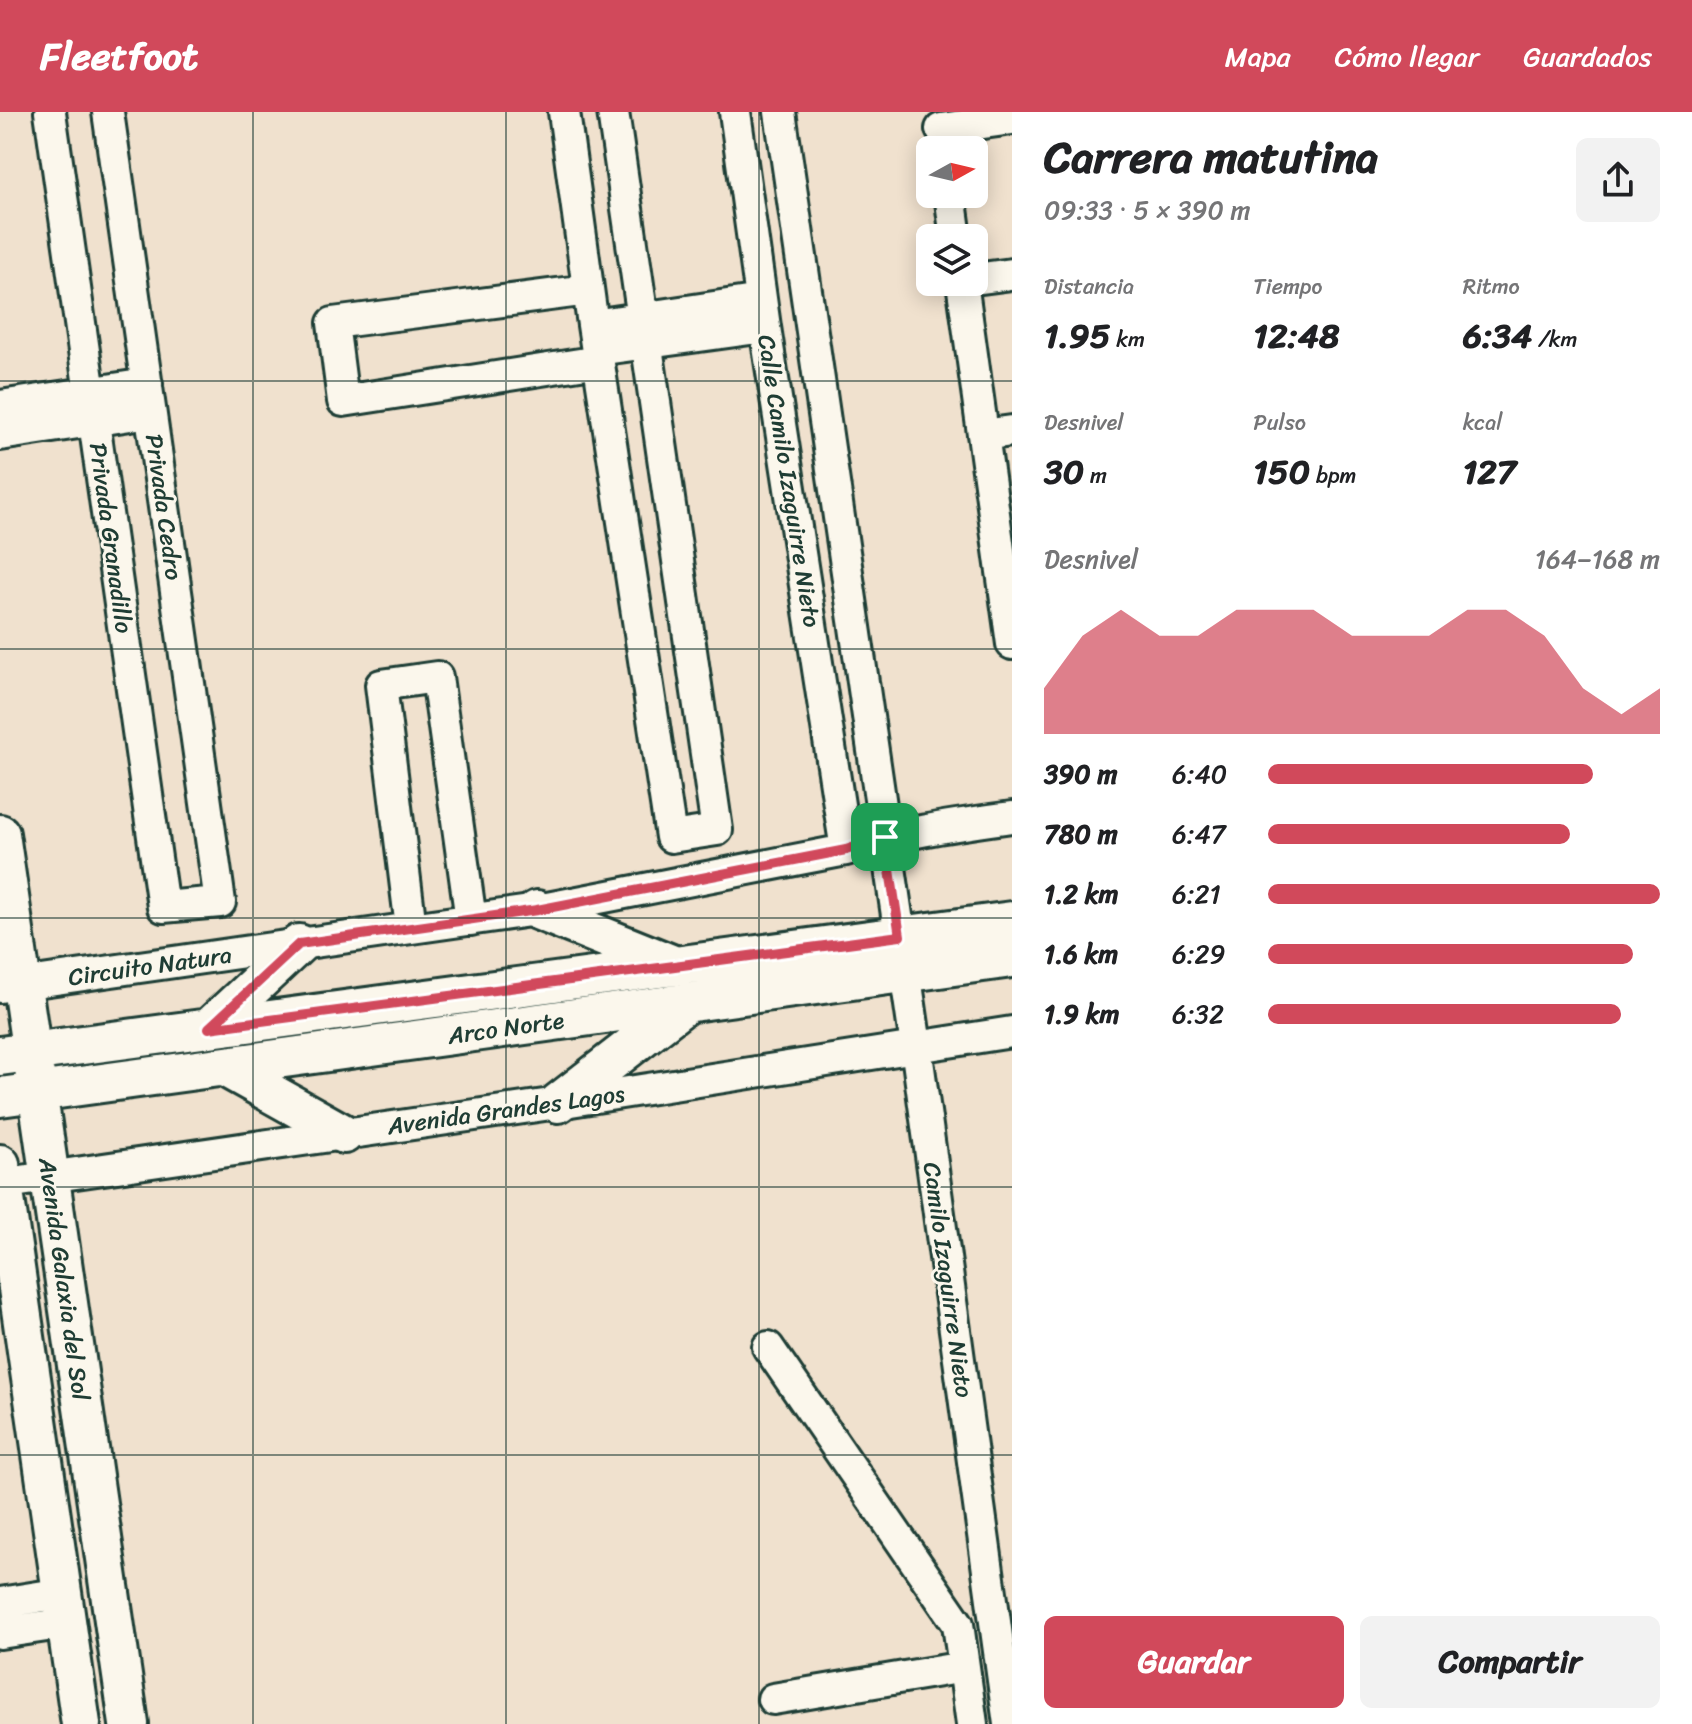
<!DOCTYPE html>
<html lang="es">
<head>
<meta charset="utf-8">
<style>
	body { margin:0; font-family:Sriracha,sans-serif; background:#f2f2f2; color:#202124; height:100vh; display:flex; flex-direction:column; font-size:30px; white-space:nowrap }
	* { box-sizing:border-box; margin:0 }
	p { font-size:26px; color:#757577 }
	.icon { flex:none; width:44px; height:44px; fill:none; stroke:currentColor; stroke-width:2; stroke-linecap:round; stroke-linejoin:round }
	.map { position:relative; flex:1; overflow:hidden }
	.sheet { display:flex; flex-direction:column; background:#fff; width:680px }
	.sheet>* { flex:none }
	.needle { width:52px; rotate:82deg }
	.tools { position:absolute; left:916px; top:24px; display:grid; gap:16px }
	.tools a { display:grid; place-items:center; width:72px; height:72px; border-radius:12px; background:#fff; box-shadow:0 4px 20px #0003; font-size:40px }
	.pin { position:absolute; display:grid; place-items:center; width:68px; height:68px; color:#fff; margin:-34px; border-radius:16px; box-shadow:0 4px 12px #0006 }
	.round { display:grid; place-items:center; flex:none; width:84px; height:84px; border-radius:12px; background:#f2f2f2 }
	.head { display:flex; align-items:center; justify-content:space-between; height:136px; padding:0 32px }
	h1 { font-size:44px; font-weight:700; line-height:60px }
	.metrics { display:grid; grid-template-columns:repeat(3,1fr); gap:12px; height:136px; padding:8px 32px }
	.metrics div { display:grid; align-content:center }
	.metrics b { font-size:34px; font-weight:700 }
	.metrics small { font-size:22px; font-weight:400 }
	.metrics p { font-size:22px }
	.chart { height:224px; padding:16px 32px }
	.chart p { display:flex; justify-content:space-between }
	.chart svg { width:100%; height:144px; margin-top:8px; fill:#d1495b; opacity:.7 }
	.primary-button { display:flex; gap:16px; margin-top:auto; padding:16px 32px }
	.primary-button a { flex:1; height:92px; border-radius:12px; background:#d1495b; color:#fff; font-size:32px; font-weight:700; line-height:92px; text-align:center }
	.primary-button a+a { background:#f2f2f2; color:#202124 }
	ul { padding:0 32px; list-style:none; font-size:26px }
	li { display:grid; grid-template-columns:128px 96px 1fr; align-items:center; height:60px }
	li i { height:20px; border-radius:10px; background:#d1495b }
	header { display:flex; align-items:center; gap:48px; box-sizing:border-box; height:112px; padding:0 40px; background:#d1495b; color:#fff }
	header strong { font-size:38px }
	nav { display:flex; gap:44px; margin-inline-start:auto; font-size:28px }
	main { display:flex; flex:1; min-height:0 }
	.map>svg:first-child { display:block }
</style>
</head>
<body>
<header>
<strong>Fleetfoot</strong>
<nav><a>Mapa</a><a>Cómo llegar</a><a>Guardados</a></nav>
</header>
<main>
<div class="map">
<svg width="1012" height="1612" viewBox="0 0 1012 1612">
	<rect width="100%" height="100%" fill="#f0e1ce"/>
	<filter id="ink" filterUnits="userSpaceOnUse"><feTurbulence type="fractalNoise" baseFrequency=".0125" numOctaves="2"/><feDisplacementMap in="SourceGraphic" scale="16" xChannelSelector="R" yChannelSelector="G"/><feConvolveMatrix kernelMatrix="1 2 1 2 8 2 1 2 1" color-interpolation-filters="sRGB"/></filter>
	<g filter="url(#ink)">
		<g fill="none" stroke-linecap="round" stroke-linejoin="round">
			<defs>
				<path id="minor" d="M50 0 163 795 220 790 108 0
					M564 0 593 213 671 725 717 718 613 0
					M735 0 765 215 846 738
					M780 0 916 934 1009 1612
					M941 17 1012 7
					M950 82 956 126
					M974 167 1012 162
					M962 170 1012 532
					M588 178 333 211 343 289 599 249
					M593 213 761 188
					M597 238 765 215
					M0 294 147 272
					M0 323 150 300
					M983 323 1012 319
					M411 816 381 573 437 565 471 808
					M0 875 537 798 846 738C901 720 955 713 1012 705
					M0 1072 558 991 1012 920
					M768 1235 958 1512 972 1612
					M0 1491 63 1481
					M0 1521 67 1511
					M773 1587 964 1555"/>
				<path id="major" d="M0 722 129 1612
					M537 798 676 854
					M209 916 299 832
					M0 944 1012 809
					M226 956 344 1022
					M0 985 1012 846
					M558 991 688 890
					M0 1052 81 1612"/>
			</defs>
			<use href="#minor" stroke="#1f3d34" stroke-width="36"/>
			<use href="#major" stroke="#1f3d34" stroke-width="44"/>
			<use href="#minor" stroke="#fbf7ec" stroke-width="30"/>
			<use href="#major" stroke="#fbf7ec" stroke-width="38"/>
		</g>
	</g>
	<g fill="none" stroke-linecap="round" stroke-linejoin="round" filter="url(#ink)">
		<defs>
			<path id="route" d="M885 725 900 824 209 916 299 832 537 798 846 738Z"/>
		</defs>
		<use href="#route" stroke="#fff" stroke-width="16"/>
		<use href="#route" stroke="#d1495b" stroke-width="10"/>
	</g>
	<path fill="none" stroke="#1f3d34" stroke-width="2" stroke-opacity="0.55" d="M253 0V1612M506 0V1612M759 0V1612M0 269H1012M0 537H1012M0 806H1012M0 1075H1012M0 1343H1012"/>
	<g text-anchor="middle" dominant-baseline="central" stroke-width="6" stroke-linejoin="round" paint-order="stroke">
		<g font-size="24" fill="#1f3d34" stroke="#fbf7ec">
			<text transform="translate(789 369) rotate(81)">Calle Camilo Izaguirre Nieto</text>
			<text transform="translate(164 395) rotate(82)">Privada Cedro</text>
			<text transform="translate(111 426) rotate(82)">Privada Granadillo</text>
			<text transform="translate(150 854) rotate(-8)">Circuito Natura</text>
			<text transform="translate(506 916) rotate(-8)">Arco Norte</text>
			<text transform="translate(506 998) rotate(-8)">Avenida Grandes Lagos</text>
			<text transform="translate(64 1167) rotate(82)">Avenida Galaxia del Sol</text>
			<text transform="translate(948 1168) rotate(82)">Camilo Izaguirre Nieto</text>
		</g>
	</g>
</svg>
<div class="tools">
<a><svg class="needle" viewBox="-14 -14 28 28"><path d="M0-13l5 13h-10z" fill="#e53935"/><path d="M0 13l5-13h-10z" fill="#757577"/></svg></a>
<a><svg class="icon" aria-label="layers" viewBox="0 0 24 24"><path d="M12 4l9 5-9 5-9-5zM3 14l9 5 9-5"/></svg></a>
</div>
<div class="pin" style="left:885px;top:725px;background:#1e9e55"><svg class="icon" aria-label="arrive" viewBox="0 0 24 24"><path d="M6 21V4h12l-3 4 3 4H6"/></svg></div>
</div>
<section class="sheet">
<div class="head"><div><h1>Carrera matutina</h1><p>09:33 · 5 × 390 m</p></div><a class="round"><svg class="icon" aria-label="share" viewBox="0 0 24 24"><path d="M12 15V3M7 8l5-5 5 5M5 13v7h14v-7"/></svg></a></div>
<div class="metrics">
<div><p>Distancia</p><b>1.95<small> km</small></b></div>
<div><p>Tiempo</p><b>12:48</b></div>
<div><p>Ritmo</p><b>6:34<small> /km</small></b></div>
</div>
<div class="metrics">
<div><p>Desnivel</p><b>30<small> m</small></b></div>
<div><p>Pulso</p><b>150<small> bpm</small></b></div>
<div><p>kcal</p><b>127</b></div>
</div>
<div class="chart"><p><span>Desnivel</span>164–168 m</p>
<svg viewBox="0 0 160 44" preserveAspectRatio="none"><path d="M0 44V30L10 14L20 6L30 14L40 14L50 6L60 6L70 6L80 14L90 14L100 14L110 6L120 6L130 14L140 30L150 38L160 30V44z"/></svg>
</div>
<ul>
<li><b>390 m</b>6:40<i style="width:83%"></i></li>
<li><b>780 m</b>6:47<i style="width:77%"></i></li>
<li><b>1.2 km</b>6:21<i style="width:100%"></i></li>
<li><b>1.6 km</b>6:29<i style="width:93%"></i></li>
<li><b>1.9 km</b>6:32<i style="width:90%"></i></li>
</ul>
<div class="primary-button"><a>Guardar</a><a>Compartir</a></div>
</section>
</main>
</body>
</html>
